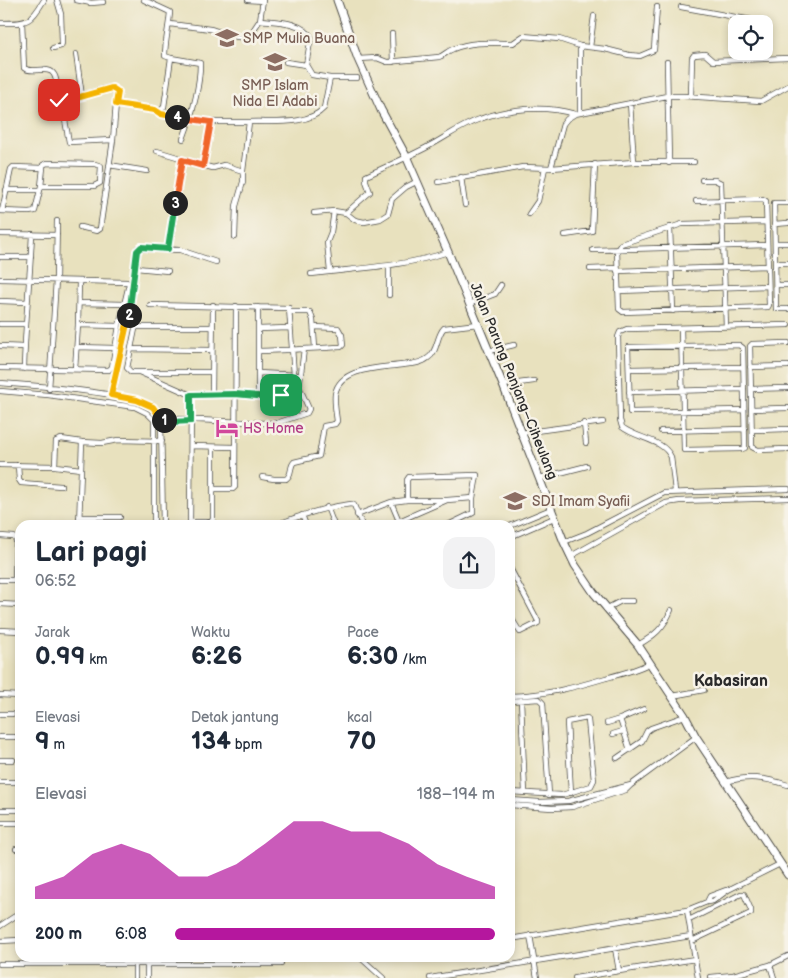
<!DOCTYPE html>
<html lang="id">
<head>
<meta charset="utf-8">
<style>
	body { margin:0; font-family:"Balsamiq Sans",sans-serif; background:#f2f2f3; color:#1f2937; height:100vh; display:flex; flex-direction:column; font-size:19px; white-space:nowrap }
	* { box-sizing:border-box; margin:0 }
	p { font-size:16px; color:#747a83 }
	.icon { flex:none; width:28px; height:28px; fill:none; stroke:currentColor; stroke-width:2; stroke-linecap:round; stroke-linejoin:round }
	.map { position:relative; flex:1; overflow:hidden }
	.side { position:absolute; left:15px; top:520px; width:500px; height:442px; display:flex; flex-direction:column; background:#fff; border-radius:15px; box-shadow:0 2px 8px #0003 }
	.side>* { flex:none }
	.controls { position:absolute; left:728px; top:15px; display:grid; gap:10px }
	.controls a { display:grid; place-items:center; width:45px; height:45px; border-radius:10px; background:#fff; box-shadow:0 2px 8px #0003; font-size:25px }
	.pin { position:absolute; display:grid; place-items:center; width:42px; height:42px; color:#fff; margin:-21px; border-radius:10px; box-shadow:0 2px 8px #0006 }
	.km { position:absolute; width:25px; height:25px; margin:-12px; border-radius:50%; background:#222; color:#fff; font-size:14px; line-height:25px; text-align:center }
	.round { display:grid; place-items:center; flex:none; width:52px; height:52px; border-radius:15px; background:#f2f2f3 }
	.headline { display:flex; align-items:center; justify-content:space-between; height:85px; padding:0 20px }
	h1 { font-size:28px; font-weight:800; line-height:38px }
	.figures { display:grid; grid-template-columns:repeat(3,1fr); gap:8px; height:85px; padding:5px 20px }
	.figures div { display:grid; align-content:center }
	.figures b { font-size:25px; font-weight:800 }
	.figures small { font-size:14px; font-weight:400 }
	.figures p { font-size:14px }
	.chart { height:140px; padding:10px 20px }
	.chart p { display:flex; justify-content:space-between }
	.chart svg { width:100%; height:90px; margin-top:5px; fill:#b5179e; opacity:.7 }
	ul { padding:0 20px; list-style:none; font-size:16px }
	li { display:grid; grid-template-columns:80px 60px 1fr; align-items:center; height:38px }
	li i { height:12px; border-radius:6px; background:#b5179e }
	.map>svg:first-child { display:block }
</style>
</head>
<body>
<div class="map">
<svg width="788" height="978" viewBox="0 0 788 978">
	<rect width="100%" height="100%" fill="#f7f3e8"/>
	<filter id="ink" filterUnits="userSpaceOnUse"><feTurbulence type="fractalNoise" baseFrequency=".02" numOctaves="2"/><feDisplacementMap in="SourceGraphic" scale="10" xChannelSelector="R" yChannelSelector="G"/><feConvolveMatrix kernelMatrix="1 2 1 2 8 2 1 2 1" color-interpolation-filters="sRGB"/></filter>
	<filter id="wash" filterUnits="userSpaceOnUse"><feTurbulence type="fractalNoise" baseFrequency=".0096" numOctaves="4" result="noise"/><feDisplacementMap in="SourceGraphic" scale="20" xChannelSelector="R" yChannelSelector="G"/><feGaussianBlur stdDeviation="1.12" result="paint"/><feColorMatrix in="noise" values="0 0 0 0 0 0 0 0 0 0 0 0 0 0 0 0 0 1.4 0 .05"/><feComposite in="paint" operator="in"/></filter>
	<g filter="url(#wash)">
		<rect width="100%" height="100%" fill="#e8e1be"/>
	</g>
	<g filter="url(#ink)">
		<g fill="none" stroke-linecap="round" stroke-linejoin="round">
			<defs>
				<path id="street" d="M76 0 91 3 103 2
					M144 0 170 12C169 27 165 41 165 56L171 58 164 107 159 112
					M248 0 263 1
					M681 7 757 21 760 24
					M260 20C277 22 301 21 311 37L306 65
					M22 22 24 68C32 74 44 66 52 72 59 78 56 93 59 100L62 101 109 88 116 90 117 92 113 140 100 229 97 231 80 227
					M0 23C27 23 30 24 44 0
					M170 24C183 26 197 27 210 29 224 32 240 42 253 35L254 29 260 20 263 0
					M392 34 393 62
					M580 46V113
					M590 47 594 16
					M53 48 61 46 62 43 61 14 57 0
					M762 51V59
					M76 54 82 96
					M171 58 200 63C200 89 192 115 183 139
					M358 59 377 58 387 62 439 57C445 55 447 51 453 49 473 41 493 43 513 43L523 36 559 39 580 46 605 49 629 55 640 56 654 50 657 7
					M286 62 306 65 312 75 330 78
					M667 62 669 163
					M691 96 692 58 694 55 705 54 713 61 788 58
					M630 103 634 162
					M116 104 155 110 162 114 190 120 211 122H249
					M65 120 69 142 113 140
					M157 151 177 157 182 160
					M109 165 147 171
					M203 166 211 122
					M551 168 563 124 567 119 575 114 667 96H683L761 101 788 86
					M461 177 465 205
					M702 180H715L721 183 726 327
					M438 182 523 167 551 168 634 162H694
					M41 186H94L100 183 101 166 95 164 47 163 43 165V168
					M6 190H40
					M696 201 763 199 766 201 769 305 768 307 623 312 619 309 617 250 621 244 682 224 766 222
					M788 203H774L776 309H788
					M0 211 29 212 35 211 41 186 43 168 13 167 11 169 2 211
					M314 213 334 211 346 213 355 220 364 222 380 219 388 214 392 199 406 187 416 182
					M346 213 370 192 366 181V176C387 166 409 157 429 146 446 137 462 125 480 119 510 108 544 105 575 114
					M529 214 538 201 545 168
					M774 224 788 223
					M670 227 673 311
					M0 234 57 235
					M565 235 592 231 595 164
					M235 237 236 206 243 182V171
					M775 243H788
					M168 249 182 160 213 168 224 165 243 171 249 122C272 121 308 126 324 108L330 78H357
					M593 250 767 245
					M0 257H31
					M775 263H788
					M389 266V295
					M136 268 168 271
					M590 269 617 268
					M330 271 327 242 331 232 334 211
					M617 271 767 266
					M311 274C357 268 403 267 448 252
					M0 279 127 282 129 284 119 326 112 367 109 370 0 368
					M776 285H788
					M618 291 768 286
					M0 301 27 302
					M79 303 126 304
					M469 304 495 294 501 285
					M150 305 289 308 294 375 309 409 307 413 277 423H265L173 419 171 421
					M290 312H310L313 320 315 348
					M0 324H25
					M78 325 119 326
					M681 328C682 369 683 409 684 450L742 449 745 448 743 348 739 345 628 347 630 412 744 410
					M258 329 289 328
					M788 343 752 344 750 346 752 447 758 450 788 449
					M0 346 24 347
					M77 347 115 348
					M131 349 211 350
					M258 351C286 351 313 348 341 347L343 345 342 335 338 328 314 327
					M489 351 514 345
					M750 367 788 366
					M24 369C25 324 30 279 32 234
					M75 369 78 325 79 281
					M629 369 743 367
					M139 372 191 395 235 394 269 397 281 395 299 389 304 349
					M212 372H131L127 368 135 329 137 327H212
					M258 373 297 375
					M0 383C28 385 135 393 153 407 157 410 159 416 161 420L163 525
					M503 385 534 381
					M49 389 56 280 57 221
					M751 389 788 388
					M0 391 48 395 135 407 147 413 154 420V525
					M629 392 744 389
					M212 394 213 305
					M111 395 129 315 138 248 180 250 216 262
					M258 395V307
					M751 409 788 408
					M584 423 586 443
					M752 430 788 429
					M661 431 745 429
					M521 433 603 422
					M191 446 235 447
					M213 447V489
					M0 465 55 466 81 469
					M18 465 19 480 21 483 61 486
					M55 466 56 441 61 439 82 442
					M262 477 274 479H286C293 474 289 467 294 462L319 456 324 426 335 424 337 421C336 413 334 403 335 394 340 367 381 368 402 365 410 364 421 364 428 358 438 352 436 336 444 328L478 324
					M540 478 587 466
					M675 491 671 457C663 439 637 439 622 427L620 420 618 337 620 332 627 329 788 325
					M407 500V480L409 477 477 475 473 498V513L448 525
					M391 502 399 521
					M327 507 334 525
					M302 515 306 525
					M357 515 391 502 407 500H447
					M79 517H120
					M190 522H211L213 519V489H233L235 487 236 306
					M190 524 191 395
					M79 525 82 442 102 443 118 440 162 441
					M276 525C301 515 325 507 351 504L354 505 362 525
					M390 525 447 500 473 498
					M510 526 551 509
					M0 536 14 537 16 540 15 580
					M510 537 554 518
					M564 542 587 533 664 493 788 489
					M571 556 666 503 679 501 788 498
					M510 568 538 621V623L520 632 510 616
					M0 580H20
					M0 604 20 605
					M606 609 621 601H632
					M0 630 20 631
					M638 645C654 636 664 628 671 610
					M0 695 20 696
					M510 696C545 695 573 688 606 678 621 674 637 670 650 663
					M672 696 704 690
					M521 700 525 793
					M510 701 539 699 543 703 549 795
					M0 714H12
					M620 719 644 709
					M607 723 620 719 630 750
					M613 734 623 731
					M0 737H14
					M617 758 642 741 647 731 651 728 685 716
					M0 760H13
					M0 782H20
					M726 782C748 775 766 778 788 785
					M510 792 562 795 591 786 594 780 588 720 587 718 567 722 571 793
					M510 800 539 802 568 801 631 785 696 737
					M510 805 552 808 572 807 616 793 626 790 631 785
					M0 810H20
					M0 823H20
					M16 849H20
					M707 902 710 896 726 890
					M687 910 698 978
					M689 920 741 894H744L751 910V913L692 941
					M0 926 20 913
					M530 935 537 978
					M510 939 687 910 707 902 713 901 728 890 780 864
					M0 941 20 940
					M615 948 619 971
					M361 958 383 978
					M0 964H281
					M711 977 733 975 770 965
					M135 978V964
					M147 978V964
					M430 978 691 936
					M575 978 695 959
					M774 978 770 965 788 956"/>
				<path id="secondary" d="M337 0 358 59 381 110 406 156 448 252 503 385 564 542 575 565 594 593 638 645 685 716 696 737 788 875"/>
			</defs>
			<use href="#street" stroke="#474641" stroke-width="6"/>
			<use href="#secondary" stroke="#474641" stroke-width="9"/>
			<use href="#street" stroke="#fff" stroke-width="4.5"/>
			<use href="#secondary" stroke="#fff" stroke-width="7"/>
		</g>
	</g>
	<g fill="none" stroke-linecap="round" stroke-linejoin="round" filter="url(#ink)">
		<defs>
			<path id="split-1" d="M164 420 172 422 191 421V395L235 394 269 397 281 395"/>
			<path id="split-2" d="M129 315 111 395 137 400 153 407 162 420H164"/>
			<path id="split-3" d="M129 315 137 251 141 247 168 249 175 203"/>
			<path id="split-4" d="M175 203 182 160 203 166 211 122 177 117"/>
			<path id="split-5" d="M59 100 62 102 112 88 118 92 116 104 155 110 161 114 177 117"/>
		</defs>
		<use href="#split-1" stroke="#fff" stroke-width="10"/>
		<use href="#split-2" stroke="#fff" stroke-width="10"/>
		<use href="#split-3" stroke="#fff" stroke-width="10"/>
		<use href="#split-4" stroke="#fff" stroke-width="10"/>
		<use href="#split-5" stroke="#fff" stroke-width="10"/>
		<use href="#split-1" stroke="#22a559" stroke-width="6"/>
		<use href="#split-2" stroke="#f5b400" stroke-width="6"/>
		<use href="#split-3" stroke="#22a559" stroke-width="6"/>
		<use href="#split-4" stroke="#f0652b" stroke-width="6"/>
		<use href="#split-5" stroke="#f5b400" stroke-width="6"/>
	</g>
	<defs>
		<symbol id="school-bare" viewBox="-9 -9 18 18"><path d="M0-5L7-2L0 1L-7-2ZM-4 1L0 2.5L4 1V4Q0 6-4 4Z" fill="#8d6e63" stroke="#f7f3e8" stroke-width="2.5" paint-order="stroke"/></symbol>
		<symbol id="hotel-bare" viewBox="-9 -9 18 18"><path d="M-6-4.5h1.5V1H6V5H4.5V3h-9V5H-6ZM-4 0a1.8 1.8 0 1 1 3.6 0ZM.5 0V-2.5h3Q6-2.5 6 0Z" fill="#d1479c" stroke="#f7f3e8" stroke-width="2.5" paint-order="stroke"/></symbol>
	</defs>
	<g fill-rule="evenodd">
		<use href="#school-bare" x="211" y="22" width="32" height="32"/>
		<use href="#school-bare" x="259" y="46" width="32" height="32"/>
		<use href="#hotel-bare" x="211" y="412" width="32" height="32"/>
		<use href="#school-bare" x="499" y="485" width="32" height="32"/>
	</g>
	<g text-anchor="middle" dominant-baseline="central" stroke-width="5" stroke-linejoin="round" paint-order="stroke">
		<g font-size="14" fill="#785e54" stroke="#f7f3e8" text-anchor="start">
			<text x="243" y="38">SMP Mulia Buana</text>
			<text x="275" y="85" text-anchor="middle">SMP Islam<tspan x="275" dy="16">Nida El Adabi</tspan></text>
			<text x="532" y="501">SDI Imam Syafii</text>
		</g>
		<g font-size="14" fill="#2b2b2b" stroke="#f7f3e8">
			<text transform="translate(514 381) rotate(68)">Jalan Parung Panjang–Ciheulang</text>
		</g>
		<g font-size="14" fill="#b23c85" stroke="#f7f3e8" text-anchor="start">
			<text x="243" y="428">HS Home</text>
		</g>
		<g font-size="16" font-weight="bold" fill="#2b2b2b" stroke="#f7f3e8">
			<text x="731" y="681">Kabasiran</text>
		</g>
	</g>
</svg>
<div class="controls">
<a><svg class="icon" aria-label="locate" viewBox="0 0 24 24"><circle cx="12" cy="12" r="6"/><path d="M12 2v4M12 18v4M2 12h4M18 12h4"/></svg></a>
</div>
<div class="pin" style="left:281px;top:395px;background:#1e9e55"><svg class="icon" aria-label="arrive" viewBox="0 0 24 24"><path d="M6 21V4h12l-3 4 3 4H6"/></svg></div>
<div class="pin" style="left:59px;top:100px;background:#d93025"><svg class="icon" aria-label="check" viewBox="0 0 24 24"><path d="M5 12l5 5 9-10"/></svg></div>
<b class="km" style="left:164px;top:420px">1</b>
<b class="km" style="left:129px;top:315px">2</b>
<b class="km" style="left:175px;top:203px">3</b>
<b class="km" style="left:177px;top:117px">4</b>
<section class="side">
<div class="headline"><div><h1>Lari pagi</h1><p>06:52</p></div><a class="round"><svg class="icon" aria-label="share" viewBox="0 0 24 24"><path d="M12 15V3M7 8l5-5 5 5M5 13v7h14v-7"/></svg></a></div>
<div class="figures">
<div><p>Jarak</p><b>0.99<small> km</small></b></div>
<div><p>Waktu</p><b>6:26</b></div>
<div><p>Pace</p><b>6:30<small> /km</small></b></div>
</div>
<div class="figures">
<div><p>Elevasi</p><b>9<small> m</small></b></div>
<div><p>Detak jantung</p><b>134<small> bpm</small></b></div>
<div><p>kcal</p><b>70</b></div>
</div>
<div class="chart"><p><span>Elevasi</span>188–194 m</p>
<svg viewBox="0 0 160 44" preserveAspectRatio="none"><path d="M0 44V38L10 33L20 22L30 17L40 22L50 33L60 33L70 27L80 17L90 6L100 6L110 11L120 11L130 17L140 27L150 33L160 38V44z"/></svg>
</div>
<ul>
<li><b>200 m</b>6:08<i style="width:100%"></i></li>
</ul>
</section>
</div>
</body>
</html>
